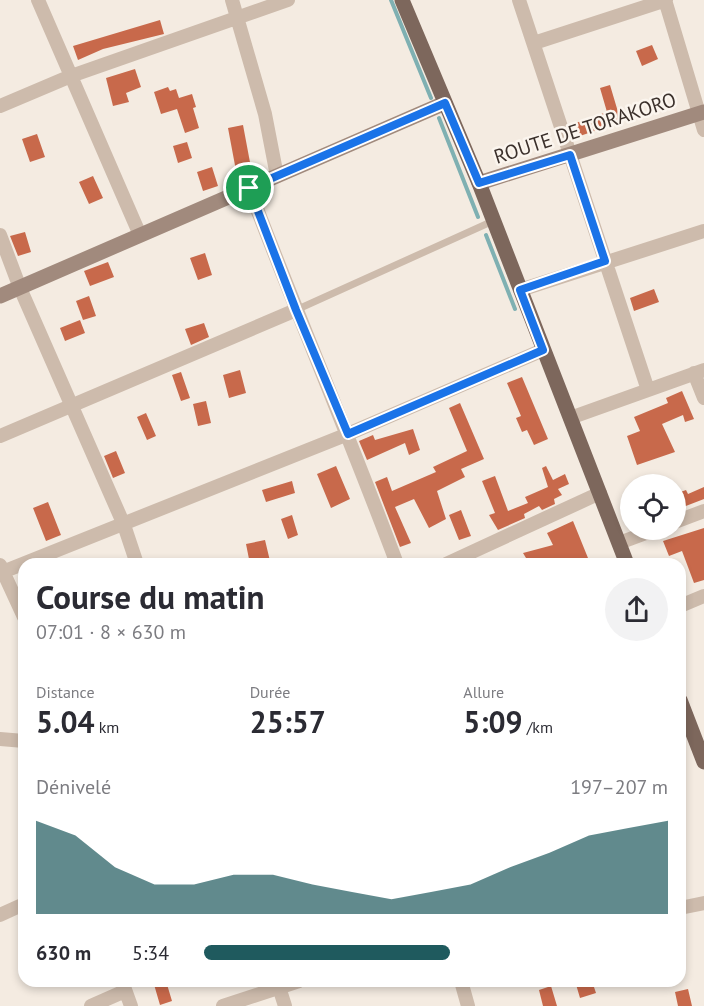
<!DOCTYPE html>
<html lang="fr">
<head>
<meta charset="utf-8">
<style>
	body { margin:0; font-family:"PT Sans",sans-serif; background:#f2f2f3; color:#2b2b33; height:100vh; display:flex; flex-direction:column; font-size:22px; white-space:nowrap }
	* { box-sizing:border-box; margin:0 }
	p { font-size:20px; color:#7c7c81 }
	.icon { flex:none; width:33px; height:33px; fill:none; stroke:currentColor; stroke-width:2; stroke-linecap:round; stroke-linejoin:round }
	.map { position:relative; flex:1; overflow:hidden }
	.drawer { position:absolute; left:18px; top:558px; width:668px; height:429px; display:flex; flex-direction:column; background:#fff; border-radius:18px; box-shadow:0 3px 9px #0003 }
	.drawer>* { flex:none }
	.buttons { position:absolute; left:620px; top:474px; display:grid; gap:12px }
	.buttons a { display:grid; place-items:center; width:66px; height:66px; border-radius:50%; background:#fff; box-shadow:0 3px 9px #0003; font-size:30px }
	.pin { position:absolute; display:grid; place-items:center; width:51px; height:51px; color:#fff; margin:-26px; border:3px solid #fff; border-radius:50%; box-shadow:0 2px 6px #0007 }
	.round { display:grid; place-items:center; flex:none; width:63px; height:63px; border-radius:32px; background:#f2f2f3 }
	.head { display:flex; align-items:center; justify-content:space-between; height:102px; padding:0 18px }
	h1 { font-size:33px; font-weight:800; line-height:45px }
	.metrics { display:grid; grid-template-columns:repeat(3,1fr); gap:9px; height:102px; padding:6px 18px }
	.metrics div { display:grid; align-content:center }
	.metrics b { font-size:30px; font-weight:800 }
	.metrics small { font-size:16px; font-weight:400 }
	.metrics p { font-size:16px }
	.chart { height:168px; padding:12px 18px }
	.chart p { display:flex; justify-content:space-between }
	.chart svg { width:100%; height:108px; margin-top:6px; fill:#1f5a5e; opacity:.7 }
	ul { padding:0 18px; list-style:none; font-size:20px }
	li { display:grid; grid-template-columns:96px 72px 1fr; align-items:center; height:45px }
	li i { height:15px; border-radius:8px; background:#1f5a5e }
	.map>svg:first-child { display:block }
</style>
</head>
<body>
<div class="map">
<svg width="704" height="1006" viewBox="0 0 704 1006">
	<rect width="100%" height="100%" fill="#f4ebe1"/>
	<g fill="none" stroke-linecap="round" stroke-linejoin="round">
		<path stroke="#7fb0b2" stroke-width="4" d="M391 0 431 98
			M439 118 478 217
			M486 235 515 309"/>
	</g>
	<path fill="#c8694b" d="M160 20 164 34 103 49 78 60 73 46Z
		M652 45 658 59 642 66 636 51Z
		M135 69 141 87 126 93 129 102 113 106 106 78Z
		M610 85 621 122 574 138 570 125 607 112 600 88Z
		M168 87 170 91 176 89 179 98 192 94 196 107 193 108 199 128 185 133 177 109 161 114 154 92Z
		M243 125 252 173 237 176 228 128Z
		M37 134 45 157 30 162 22 139Z
		M187 142 192 158 178 163 173 146Z
		M212 167 218 186 203 191 197 172Z
		M93 176 103 198 89 204 79 182Z
		M25 232 31 252 18 256 10 236Z
		M205 253 212 275 198 280 190 258Z
		M108 262 114 277 90 286 84 271Z
		M654 289 659 302 634 311 630 298Z
		M89 296 96 316 83 320 76 301Z
		M80 320 85 333 65 341 60 328Z
		M204 323 209 337 191 345 185 329Z
		M240 370 246 393 229 398 223 375Z
		M181 372 190 398 181 401 172 375Z
		M522 377 548 439 534 445 527 430 522 432 516 418 521 416 507 383Z
		M682 391 694 419 685 422 683 415 662 424 675 452 637 465 627 436 640 431 634 417 668 403 666 398Z
		M206 401 211 423 198 426 193 404Z
		M460 403 484 459 461 469 465 477 437 491 446 519 429 528 414 499 395 507 411 543 400 547 375 482 387 477 392 491 436 472 433 467 467 451 449 408Z
		M146 413 156 436 147 440 137 417Z
		M413 429 420 450 409 455 405 443 367 460 359 441 373 435 375 440Z
		M116 451 125 473 113 478 104 456Z
		M336 466 350 499 331 508 317 474Z
		M546 466 553 480 565 474 569 484 558 489 562 495 554 499 555 504 542 510 539 506 524 514 525 518 498 530 489 515 495 513 482 481 495 476 508 511 528 503 525 497 548 487 542 468Z
		M292 481 295 493 266 502 262 490Z
		M704 487V499L678 509 675 494 686 490 688 494Z
		M48 502 61 535 46 541 33 508Z
		M461 510 471 536 459 540 449 515Z
		M292 515 298 535 288 539 281 519Z
		M573 521 588 558 573 564H522L526 558 523 553 553 545 547 533Z
		M704 528V580L694 583 682 551 669 556 663 541Z
		M265 540 270 561 250 564 246 544Z
		M153 981H166L172 1001 160 1005Z
		M575 981H592L596 993 580 998Z
		M551 986 557 1006H543L539 990Z
		M688 989 692 1006H678L675 992Z"/>
	<g fill="none" stroke-linecap="round" stroke-linejoin="round">
		<path stroke="#cdbbac" stroke-width="7" d="M296 310 493 221"/>
		<path stroke="#cdbbac" stroke-width="14" d="M38 0 140 235
			M232 0 265 114 277 176
			M519 0 648 390
			M665 0 704 130
			M534 43 666 0
			M0 106 71 76 288 0
			M249 188C297 314 350 438 397 564
			M0 235 20 288 124 525 137 564
			M520 290 704 231
			M694 373 704 398
			M570 418 704 370
			M0 436 296 310
			M675 522 704 511
			M619 543 654 530
			M446 564 600 493
			M0 565 24 617
			M0 573 348 434 543 350
			M680 606 704 596
			M0 739 24 741
			M680 908 704 903
			M0 915 24 904
			M122 981 131 1006
			M277 981 285 1006
			M461 981 468 1006
			M91 1006 125 991
			M223 1006 299 981"/>
		<path stroke="#a18a7d" stroke-width="15" d="M479 183 704 112
			M0 296 445 103"/>
		<path stroke="#7d675c" stroke-width="15" d="M402 0 479 183 627 564
			M680 700 704 762"/>
	</g>
	<g fill="none" stroke-linecap="round" stroke-linejoin="round">
		<defs>
			<path id="route" d="M445 103 479 183 570 155 605 261 520 290 543 350 348 434 296 310 249 188Z"/>
		</defs>
		<use href="#route" stroke="#fff" stroke-width="12"/>
		<use href="#route" stroke="#1a73e8" stroke-width="8"/>
	</g>
	<g text-anchor="middle" dominant-baseline="central" stroke-width="5" stroke-linejoin="round" paint-order="stroke">
		<g font-size="20" fill="#3b302b" stroke="#fbf5ee">
			<text transform="translate(585 128) rotate(-18)">ROUTE DE TORAKORO</text>
		</g>
	</g>
</svg>
<div class="buttons">
<a><svg class="icon" aria-label="locate" viewBox="0 0 24 24"><circle cx="12" cy="12" r="6"/><path d="M12 2v4M12 18v4M2 12h4M18 12h4"/></svg></a>
</div>
<div class="pin" style="left:249px;top:188px;background:#1e9e55"><svg class="icon" aria-label="arrive" viewBox="0 0 24 24"><path d="M6 21V4h12l-3 4 3 4H6"/></svg></div>
<section class="drawer">
<div class="head"><div><h1>Course du matin</h1><p>07:01 · 8 × 630 m</p></div><a class="round"><svg class="icon" aria-label="share" viewBox="0 0 24 24"><path d="M12 15V3M7 8l5-5 5 5M5 13v7h14v-7"/></svg></a></div>
<div class="metrics">
<div><p>Distance</p><b>5.04<small> km</small></b></div>
<div><p>Durée</p><b>25:57</b></div>
<div><p>Allure</p><b>5:09<small> /km</small></b></div>
</div>
<div class="chart"><p><span>Dénivelé</span>197–207 m</p>
<svg viewBox="0 0 160 44" preserveAspectRatio="none"><path d="M0 44V6L10 12L20 25L30 32L40 32L50 28L60 28L70 32L80 35L90 38L100 35L110 32L120 25L130 19L140 12L150 9L160 6V44z"/></svg>
</div>
<ul>
<li><b>630 m</b>5:34<i style="width:53%"></i></li>
</ul>
</section>
</div>
</body>
</html>
